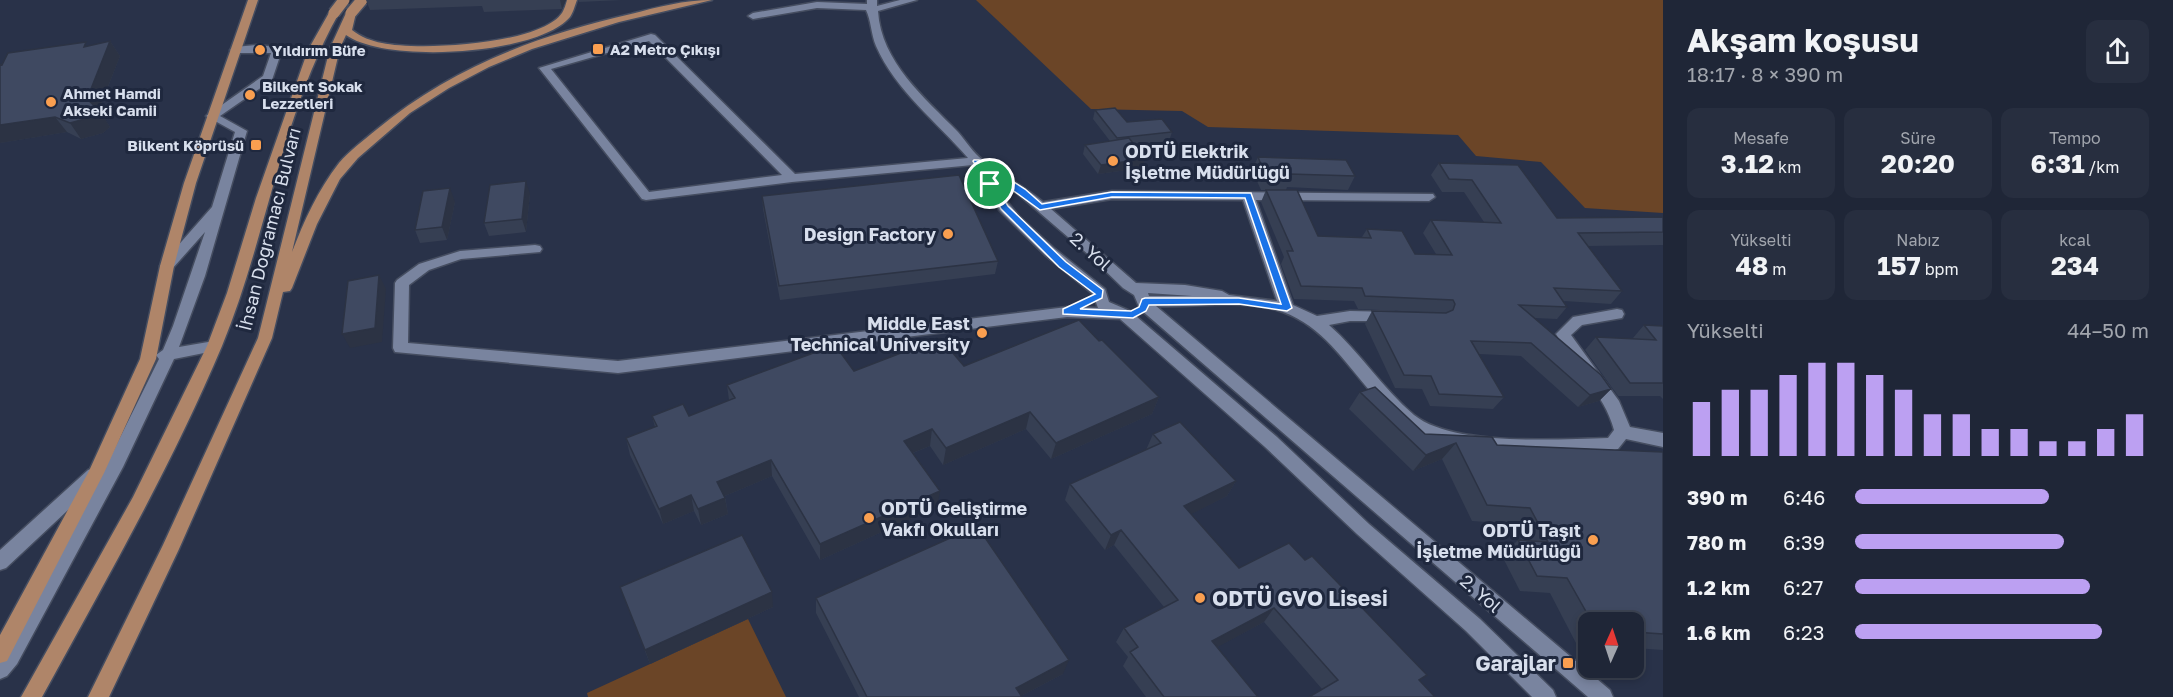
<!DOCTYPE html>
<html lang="tr">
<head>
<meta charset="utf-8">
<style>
	body { margin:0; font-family:"Golos Text",sans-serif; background:#272e3f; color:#f1f3f6; height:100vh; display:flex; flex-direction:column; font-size:22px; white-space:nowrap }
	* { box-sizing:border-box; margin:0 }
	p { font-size:20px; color:#a1a5ad }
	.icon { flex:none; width:33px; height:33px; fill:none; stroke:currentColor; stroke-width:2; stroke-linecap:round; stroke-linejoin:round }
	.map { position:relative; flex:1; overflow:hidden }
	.side { display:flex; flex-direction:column; background:#1f2637; width:510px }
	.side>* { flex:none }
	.needle { width:39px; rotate:3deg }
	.fabs { position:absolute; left:1578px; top:612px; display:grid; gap:12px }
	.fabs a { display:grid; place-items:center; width:66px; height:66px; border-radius:12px; background:#1f2637; box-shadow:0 3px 9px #0003,0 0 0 2px #3c4352; font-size:30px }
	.pin { position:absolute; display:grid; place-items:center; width:51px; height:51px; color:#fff; margin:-26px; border:3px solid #fff; border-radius:50%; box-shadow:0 2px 6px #0007 }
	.round { display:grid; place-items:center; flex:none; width:63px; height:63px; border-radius:12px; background:#272e3f }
	.head { display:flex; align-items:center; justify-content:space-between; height:102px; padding:0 24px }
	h1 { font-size:33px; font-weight:700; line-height:45px }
	.figures { display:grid; grid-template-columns:repeat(3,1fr); gap:9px; height:102px; padding:6px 24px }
	.figures div { display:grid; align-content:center; border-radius:12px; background:#272e3f; text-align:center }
	.figures b { font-size:26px; font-weight:700 }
	.figures small { font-size:16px; font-weight:400 }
	.figures p { font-size:16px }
	.chart { height:168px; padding:12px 24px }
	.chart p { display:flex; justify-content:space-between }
	.chart svg { width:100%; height:108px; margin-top:6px; stroke:#bca0f2; stroke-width:6 }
	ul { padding:0 24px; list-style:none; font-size:20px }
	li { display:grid; grid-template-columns:96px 72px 1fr; align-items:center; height:45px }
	li i { height:15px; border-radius:8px; background:#bca0f2 }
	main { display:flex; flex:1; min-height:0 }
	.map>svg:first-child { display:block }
</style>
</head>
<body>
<main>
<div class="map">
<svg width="1663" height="697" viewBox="0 0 1663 697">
	<rect width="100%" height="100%" fill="#293249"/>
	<path fill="#6b4527" d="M976 0H1663V213L1585 208 1541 162 1476 156 1458 135 1208 127 1182 111 1091 109Z
		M748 619 786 697H588L587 693Z"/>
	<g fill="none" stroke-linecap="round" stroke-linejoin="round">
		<defs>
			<path id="minor" d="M867 0H877V6L900 0H917L878 11C881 62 925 98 958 132 966 141 973 153 983 160 1001 175 1024 186 1043 202L1112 191 1433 194 1435 197 1429 201 1256 200 1293 305 1317 316 1350 311 1394 312 1396 316 1389 321H1350L1329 325C1360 352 1382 388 1414 415 1454 447 1558 439 1608 438L1614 430C1605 394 1573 367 1556 334L1573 317 1617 309 1622 310 1624 314 1622 318 1582 325 1571 335 1619 401 1630 427 1663 433V447L1626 439 1618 449 1612 451C1549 453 1472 461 1413 431 1397 423 1382 405 1370 391 1344 361 1322 326 1283 312 1243 298 1197 308 1156 306L1610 690 1613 697H1588L1140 309 1134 295 1123 288 1090 256 1018 194 992 177 1005 199 1019 216 1055 249 1105 289 1109 302 1130 311 1277 437 1369 524 1480 619 1553 690 1556 697H1532L1466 631 1357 534 1265 447 1120 319 1067 317 618 373 395 352 393 348 395 283 397 280 419 264 460 251 535 245 540 246 542 249 540 252 461 259 429 270 409 285 408 343 618 361 1067 307 1098 308 1093 294 1045 255 999 210 973 165 792 182 646 200 642 199 539 68 651 34 655 35 795 174 968 158C937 122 895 90 876 46 871 34 871 20 866 10L817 8 753 19 748 16 753 13 817 2 867 4ZM649 41 782 175 649 192 551 69ZM1112 199 1243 200 1277 301 1229 295 1222 291 1185 285 1136 283 1051 209ZM1148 293 1192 296H1149Z
				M256 45 277 47 282 50 272 80 220 116 247 131 205 276 179 347 214 341 219 342 221 346 219 350 174 359 123 467 17 664 7 676 0 679V654L98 482 6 568 0 570V550L88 470 94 468 100 470 102 474 159 359 156 355 163 350 173 326 205 232 172 269H162L160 266 212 207 235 132 206 116 263 76 271 53H235L230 50 235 47Z"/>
			<path id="major" d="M248 0H258L196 183 174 266 156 359 104 473 7 661 0 663V635L89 471 140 359 160 266 184 183Z
				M567 0H577C575 5 573 13 570 17 538 55 386 64 346 35L340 48 292 252C304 221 318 190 339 163 349 151 364 140 376 130 450 68 538 35 631 14 658 7 684 0 712 0L619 22 532 49 489 67 449 88 410 113 358 158 340 179 317 224 292 288 290 291 283 292 272 338 179 549 109 697H88L163 545 258 338 330 48 346 13 351 10 356 13 352 30C361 37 371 41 382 43 418 51 540 45 562 13 564 10 566 4 567 0Z
				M330 11 339 13C281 116 267 237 222 346 171 467 105 582 42 697H21L133 497 207 346 227 293 256 198 308 50Z"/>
		</defs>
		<use href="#minor" stroke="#454d60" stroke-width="3"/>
		<use href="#major" stroke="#454d60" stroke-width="3"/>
		<use href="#minor" fill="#79849f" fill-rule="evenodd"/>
		<use href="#major" fill="#af8569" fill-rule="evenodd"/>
		<defs>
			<path id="major-bridge" d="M334 13 344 0
				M351 13 362 0"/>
		</defs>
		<use href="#major-bridge" stroke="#454d60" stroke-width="14" stroke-linecap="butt"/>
		<use href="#major-bridge" stroke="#af8569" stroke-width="11"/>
	</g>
	<path fill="#363f53" d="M366 0H566L562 9 484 12 482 6 370 10Z
		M578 0H622L579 2Z
		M110 41 120 56 99 110 110 127 103 133 81 139 67 132 0 143V64L2 65Z
		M1095 110 1127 122 1172 132 1169 141 1134 145 1142 168 1098 174 1083 154 1085 145 1110 141 1093 119Z
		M1258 157 1355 176 1348 190 1287 187 1286 190 1318 236 1362 237 1367 229 1415 254H1436L1423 233 1431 220 1484 222 1464 192H1442L1431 175 1439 163 1557 218 1663 217V245L1587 246 1622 291 1611 304 1564 301 1567 307 1557 319 1535 318 1611 389 1599 401 1578 407 1521 356 1479 354 1504 397 1493 409 1430 406 1422 389 1395 388 1365 324 1372 311 1423 312 1358 309 1354 301 1294 299 1281 264 1284 257 1261 202 1266 190H1261L1252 170Z
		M530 194 526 232 489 236 484 223Z
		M762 196 998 261 995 274 780 300 763 209Z
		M455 202 447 240 420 243 415 230Z
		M1644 325 1663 326V399L1660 396H1618L1585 350 1596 337 1634 339 1633 338Z
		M1099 341 1159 397 1152 414 1051 459 1026 429 943 465 930 446 913 453 937 507 820 560 772 476 725 496 728 514 701 525 694 511 663 524 630 455 626 438 655 427 652 416H689L729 400 727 385 854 371 964 366Z
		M1360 392 1425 434 1497 445 1663 452V650L1634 648V622H1588V646L1577 645 1550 593 1520 591 1502 556 1518 540H1522L1514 524 1472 521 1442 459 1413 471 1349 409Z
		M1153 434 1236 481 1227 496 1191 514 1239 568 1305 560 1427 675 1322 689 1264 622 1217 647 1258 697H1146L1123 666 1128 657 1116 642 1124 628 1164 607 1114 545 1105 550 1065 500 1070 484 1146 450Z
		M620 587 773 607 650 664Z
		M816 598 1063 674 1021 696 1022 697H859L816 613Z"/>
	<path fill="#2c3344" d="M560 0H566L562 9Z
		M110 41 120 56 98 112 100 111 110 127 103 133 81 139 70 123 87 99Z
		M55 117 67 132 0 143V125Z
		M1145 159 1142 168 1098 174 1101 165Z
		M526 181 530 194 526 232 522 219Z
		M450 188 455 202 447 240 442 227Z
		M379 275 386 289 382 342 350 348 342 334Z
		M1611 389 1599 401 1578 407 1590 395Z
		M1159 397 1152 414 1051 459 1056 443Z
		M1030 412 1026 429 943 465 946 448Z
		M932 429 930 446 902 457 904 441Z
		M1456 443 1442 459 1413 471 1426 455Z
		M771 460 772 476 720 498 717 482Z
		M1236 481 1227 496 1176 522 1184 506Z
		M940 491 937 507 820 560V544Z
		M691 495 694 511 663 524 659 509Z
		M725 498 728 514 701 525 698 509Z
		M1121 530 1114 545 1105 550 1111 535Z
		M772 592 773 607 650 664 645 650Z
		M1274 608 1264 622 1203 655 1212 641Z
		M1069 660 1063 674 1019 697 1016 688Z"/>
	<path fill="#3f4961" stroke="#2c3344" stroke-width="1.5" d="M110 41 87 99 100 111 92 117 70 123 55 117 0 125V64L2 65 8 53 86 42 84 47Z
		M1115 108 1127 122 1162 119 1172 132 1117 138 1095 110Z
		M1129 138 1145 159 1101 165 1085 145Z
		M1258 157 1346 160 1355 176 1290 174 1291 177H1266Z
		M1439 163 1518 165 1557 218 1663 217V232L1578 233 1622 291 1554 288 1567 307 1519 305 1601 375 1611 389 1590 395 1531 343 1471 341 1504 397 1439 394 1431 376 1404 375 1372 311 1446 313 1453 310 1455 304 1453 300 1365 296 1362 288 1301 286 1287 251H1293L1266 190H1297L1318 236 1371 238 1367 229 1402 231 1415 254 1452 255 1431 220 1501 223 1472 180 1449 179Z
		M959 175 998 261 779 286 762 196Z
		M526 181 522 219 484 223 490 185Z
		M450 188 442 227 415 230 423 191Z
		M379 275 375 328 342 334 348 281Z
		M1079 320 1099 341 1102 340 1159 397 1056 443 1030 412 946 448 932 429 904 441 940 491 820 544 771 460 717 482 725 498 698 509 691 495 659 509 626 438 657 426 652 416 683 404 689 416 735 398 727 385 835 345 854 371 940 338 964 366Z
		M1644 325 1663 326V383H1630L1596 337 1656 340Z
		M1375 387 1425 434 1492 437 1497 445 1663 452V634L1634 632V622H1592L1567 578 1537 576 1518 540 1548 542 1530 508 1487 505 1456 443 1426 455 1360 392Z
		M1180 422 1236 481 1184 506 1239 568 1289 543 1305 560 1312 556 1427 675 1419 680 1435 697H1309L1338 680 1274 608 1212 641 1258 697H1164L1130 652 1138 647 1124 628 1178 600 1121 530 1111 535 1070 484 1161 443 1153 434Z
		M977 526 1069 660 1016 688 1022 697H867L816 598Z
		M742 535 772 592 645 650 620 587Z"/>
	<path fill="#1a73e8" stroke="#fff" stroke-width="1.5" fill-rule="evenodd" d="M974 160H979L1025 189 1042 204 1112 192 1251 193 1292 308 1287 311 1239 304 1149 305 1146 311 1133 318 1063 314V309L1095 294 1059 267 1001 209 973 161ZM986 171 1040 210 1112 197 1245 198 1281 304 1239 298H1145L1142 299 1139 307 1131 311 1080 309 1102 298 1103 290 1066 262 1008 206Z"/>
	<g fill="#fa9f50" stroke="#1f283e" stroke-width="2">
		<rect x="592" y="43" width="12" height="12" rx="3"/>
		<circle cx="260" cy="50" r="6"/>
		<circle cx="250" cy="95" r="6"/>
		<circle cx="51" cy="102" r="6"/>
		<rect x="250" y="139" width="12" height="12" rx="3"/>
		<circle cx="1113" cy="161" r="6"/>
		<circle cx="948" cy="234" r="6"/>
		<circle cx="982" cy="333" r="6"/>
		<circle cx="869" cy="518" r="6"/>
		<circle cx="1593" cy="540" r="6"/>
		<circle cx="1200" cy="598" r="6"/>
		<rect x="1562" y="657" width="12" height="12" rx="3"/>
	</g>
	<g text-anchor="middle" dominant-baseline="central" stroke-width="6" stroke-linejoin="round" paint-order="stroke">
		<g font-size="15" font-weight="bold" fill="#d8dfed" stroke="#1f283e" text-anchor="start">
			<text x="610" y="49">A2 Metro Çıkışı</text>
			<text x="272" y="50">Yıldırım Büfe</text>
			<text x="262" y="86">Bilkent Sokak<tspan x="262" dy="17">Lezzetleri</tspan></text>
			<text x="63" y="93">Ahmet Hamdi<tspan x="63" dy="17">Akseki Camii</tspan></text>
			<text x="244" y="145" text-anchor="end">Bilkent Köprüsü</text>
		</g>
		<g font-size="18" font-weight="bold" fill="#d8dfed" stroke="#1f283e" text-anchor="end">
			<text x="1125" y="151" text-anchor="start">ODTÜ Elektrik<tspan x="1125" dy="21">İşletme Müdürlüğü</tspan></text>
			<text x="936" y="234">Design Factory</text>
			<text x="970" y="323">Middle East<tspan x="970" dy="21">Technical University</tspan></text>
			<text x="881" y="508" text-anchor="start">ODTÜ Geliştirme<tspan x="881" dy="21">Vakfı Okulları</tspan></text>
			<text x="1581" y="530">ODTÜ Taşıt<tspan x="1581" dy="21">İşletme Müdürlüğü</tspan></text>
		</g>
		<g font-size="18" fill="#d8dfed" stroke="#1f283e">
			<text transform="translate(269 229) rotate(-76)">İhsan Doğramacı Bulvarı</text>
			<text transform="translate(1091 251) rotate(42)">2. Yol</text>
			<text transform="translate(1481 593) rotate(41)">2. Yol</text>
		</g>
		<g font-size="21" font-weight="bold" fill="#d8dfed" stroke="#1f283e" text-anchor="start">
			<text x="1212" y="598">ODTÜ GVO Lisesi</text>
			<text x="1556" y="663" text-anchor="end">Garajlar</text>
		</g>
	</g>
</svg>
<div class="fabs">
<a><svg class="needle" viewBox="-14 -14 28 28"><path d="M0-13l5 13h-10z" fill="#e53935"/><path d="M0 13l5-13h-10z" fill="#a1a5ad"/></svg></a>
</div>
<div class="pin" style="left:990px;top:184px;background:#1e9e55"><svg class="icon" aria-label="arrive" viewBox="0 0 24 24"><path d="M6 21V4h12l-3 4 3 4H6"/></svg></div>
</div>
<section class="side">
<div class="head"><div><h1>Akşam koşusu</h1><p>18:17 · 8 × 390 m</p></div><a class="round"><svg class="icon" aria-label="share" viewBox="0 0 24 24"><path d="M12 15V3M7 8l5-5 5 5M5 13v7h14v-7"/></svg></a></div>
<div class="figures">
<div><p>Mesafe</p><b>3.12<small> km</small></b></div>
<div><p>Süre</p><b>20:20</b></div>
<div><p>Tempo</p><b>6:31<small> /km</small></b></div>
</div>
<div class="figures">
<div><p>Yükselti</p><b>48<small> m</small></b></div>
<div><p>Nabız</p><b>157<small> bpm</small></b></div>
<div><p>kcal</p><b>234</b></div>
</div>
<div class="chart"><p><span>Yükselti</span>44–50 m</p>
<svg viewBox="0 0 160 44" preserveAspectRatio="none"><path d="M5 44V22M15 44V17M25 44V17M35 44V11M45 44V6M55 44V6M65 44V11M75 44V17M85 44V27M95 44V27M105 44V33M115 44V33M125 44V38M135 44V38M145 44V33M155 44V27"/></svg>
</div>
<ul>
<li><b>390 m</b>6:46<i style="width:66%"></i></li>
<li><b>780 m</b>6:39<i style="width:71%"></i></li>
<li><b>1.2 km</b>6:27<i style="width:80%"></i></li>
<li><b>1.6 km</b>6:23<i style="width:84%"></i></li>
</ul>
</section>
</main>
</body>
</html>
